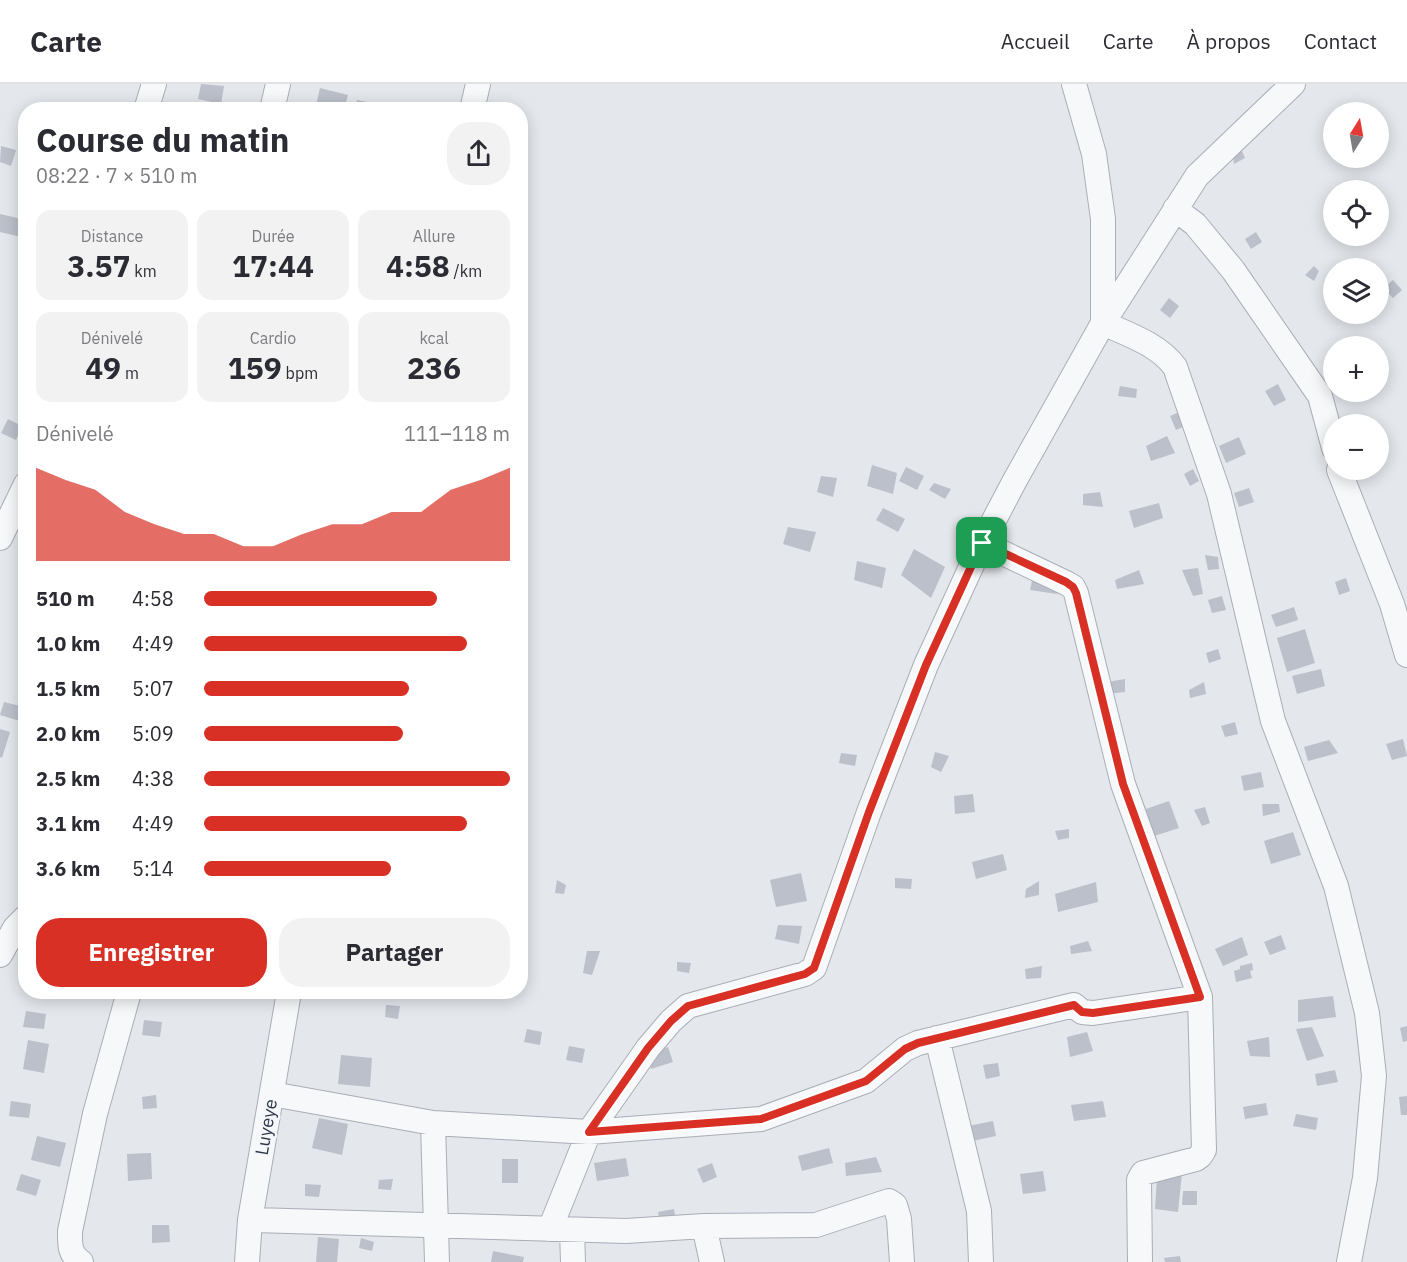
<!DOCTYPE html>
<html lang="fr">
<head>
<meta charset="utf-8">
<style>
	body { margin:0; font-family:"IBM Plex Sans",sans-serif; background:#f2f2f3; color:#2b2b33; height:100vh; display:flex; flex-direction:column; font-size:22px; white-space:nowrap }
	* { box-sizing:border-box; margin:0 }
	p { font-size:20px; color:#7c7c81 }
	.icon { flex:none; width:33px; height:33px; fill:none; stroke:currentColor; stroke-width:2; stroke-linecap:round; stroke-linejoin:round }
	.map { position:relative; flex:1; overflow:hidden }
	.sheet { position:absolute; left:18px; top:18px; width:510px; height:897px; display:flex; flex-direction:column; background:#fff; border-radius:24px; box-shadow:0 3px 15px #0003 }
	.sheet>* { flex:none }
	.needle { width:39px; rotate:11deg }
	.buttons { position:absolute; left:1323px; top:18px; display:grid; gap:12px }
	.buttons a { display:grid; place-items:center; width:66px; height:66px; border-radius:50%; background:#fff; box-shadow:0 3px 15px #0003; font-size:30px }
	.pin { position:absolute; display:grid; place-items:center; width:51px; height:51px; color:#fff; margin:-26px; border-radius:12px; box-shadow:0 3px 9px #0006 }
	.round { display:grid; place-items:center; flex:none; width:63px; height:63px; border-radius:24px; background:#f2f2f3 }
	.headline { display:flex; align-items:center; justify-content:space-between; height:102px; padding:0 18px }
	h1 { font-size:33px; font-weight:700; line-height:45px }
	.stats { display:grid; grid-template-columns:repeat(3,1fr); gap:9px; height:102px; padding:6px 18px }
	.stats div { display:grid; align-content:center; border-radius:15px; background:#f2f2f3; text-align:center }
	.stats b { font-size:30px; font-weight:700 }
	.stats small { font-size:16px; font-weight:400 }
	.stats p { font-size:16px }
	.chart { height:168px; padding:12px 18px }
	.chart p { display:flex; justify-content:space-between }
	.chart svg { width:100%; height:108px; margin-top:6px; fill:#d93025; opacity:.7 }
	.cta { display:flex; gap:12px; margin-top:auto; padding:12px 18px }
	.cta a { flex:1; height:69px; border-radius:24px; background:#d93025; color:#fff; font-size:24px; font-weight:700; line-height:69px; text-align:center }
	.cta a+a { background:#f2f2f3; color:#2b2b33 }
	ul { padding:0 18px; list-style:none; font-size:20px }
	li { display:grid; grid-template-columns:96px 72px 1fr; align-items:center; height:45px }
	li i { height:15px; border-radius:8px; background:#d93025 }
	header { display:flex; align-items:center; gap:36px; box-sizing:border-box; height:84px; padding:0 30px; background:#fff; border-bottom:2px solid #e1e1e2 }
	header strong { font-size:28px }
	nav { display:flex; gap:33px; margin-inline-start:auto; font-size:21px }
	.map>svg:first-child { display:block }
</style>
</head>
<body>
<header>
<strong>Carte</strong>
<nav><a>Accueil</a><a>Carte</a><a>À propos</a><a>Contact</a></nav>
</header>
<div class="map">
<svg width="1407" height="1178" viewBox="0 0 1407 1178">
	<rect width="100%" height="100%" fill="#e4e7ec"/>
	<path fill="#bbc0ca" d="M201 0 224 2 221 20 198 15Z
		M320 4 348 11 344 26H315Z
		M357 16 378 20 377 26H355Z
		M1 62 16 66 11 82 0 78Z
		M1242 67 1245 74 1234 80 1233 71Z
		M0 130 26 136V154L0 148Z
		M1256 148 1262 158 1251 165 1245 155Z
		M1314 182 1319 187 1314 197 1305 191Z
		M1393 196 1402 206 1393 214 1383 204Z
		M1169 214 1179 222 1170 234 1160 226Z
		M1278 300 1286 316 1274 322 1265 307Z
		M1120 302 1137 305 1136 314 1118 312Z
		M1184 326 1190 340 1176 346 1170 332Z
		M8 335 22 342 16 356 1 349Z
		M1167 352 1175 369 1151 377 1146 362Z
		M1239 353 1246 370 1226 379 1219 362Z
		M872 381 897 389 893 410 867 402Z
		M906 383 924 392 917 406 899 397Z
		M1193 385 1199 397 1190 402 1184 390Z
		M821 392 837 394 833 413 817 408Z
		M934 399 951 405 945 415 929 406Z
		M1249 404 1254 418 1239 423 1234 409Z
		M1100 408 1103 423 1083 421V410Z
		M1159 419 1163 434 1134 444 1129 427Z
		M883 424 905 435 898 448 876 436Z
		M788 443 816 448 810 468 783 460Z
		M914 465 945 483 931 514 901 491Z
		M1205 471 1218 473 1219 485 1208 486Z
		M857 477 886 484 882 504 854 496Z
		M1198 484 1203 510 1193 512 1182 486Z
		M1139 486 1144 500 1117 505 1115 496Z
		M1033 492 1058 495 1057 510 1030 506Z
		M1346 494 1350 507 1339 511 1335 498Z
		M1222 512 1226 526 1212 529 1208 516Z
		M1294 523 1298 536 1276 543 1271 531Z
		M1305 545 1315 579 1287 588 1277 554Z
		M1218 565 1221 575 1209 579 1206 569Z
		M1321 585 1325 602 1297 610 1292 592Z
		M1125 595V608L1106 610 1107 598Z
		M1204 598 1206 610 1190 614 1189 606Z
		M4 618 24 623 20 637 0 631Z
		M1235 638 1238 650 1225 653 1221 642Z
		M0 645 10 648 2 674 0 673Z
		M1403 655 1407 672 1392 676 1386 660Z
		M1329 656 1338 669 1308 677 1304 663Z
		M935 668 949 672 941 688 931 683Z
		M841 669 857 671 855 682 839 679Z
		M1261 688 1264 703 1244 707 1241 692Z
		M973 710 975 728 955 730 954 712Z
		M1169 717 1179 744 1148 754 1140 727Z
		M1262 720H1279L1280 728 1263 732Z
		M1205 723 1210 739 1202 742 1194 726Z
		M1069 745V754L1058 756 1055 747Z
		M1293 748 1301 771 1271 780 1264 757Z
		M1003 770 1007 786 976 795 972 778Z
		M801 789 807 817 776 823 770 796Z
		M895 794 912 795 911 805 895 804Z
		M557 796 566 801 564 810 555 809Z
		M1039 797V811L1025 814 1026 805Z
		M1096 798 1098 818 1058 828 1055 810Z
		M778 841 802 842 799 860 775 855Z
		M1281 851 1286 865 1270 871 1264 858Z
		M1242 853 1248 871 1223 882 1215 865Z
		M1088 857 1092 867 1071 870 1070 862Z
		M587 867H600L592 891 583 889Z
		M22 872 26 873V889L18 887Z
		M677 878 691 879 689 889 677 887Z
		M1252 879 1253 886 1250 887 1252 894 1236 898 1234 887 1240 885V882Z
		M1042 882 1041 894 1026 895 1025 885Z
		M1333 912 1336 933 1298 938V916Z
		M386 921 400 922 398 935 385 933Z
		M26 927 46 930 44 945 23 943Z
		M144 936 162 938 160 953 142 951Z
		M1407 942V957L1403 958 1400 944Z
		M1312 943 1324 972 1307 977 1296 945Z
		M527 945 542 948 540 961 524 958Z
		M1087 948 1093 967 1070 973 1067 953Z
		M1269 953 1270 973 1250 972 1247 957Z
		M28 956 49 960 44 989 23 985Z
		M569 962 585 965 582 979 566 976Z
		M668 963 673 978 651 985 647 970Z
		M341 971 372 974 370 1003 338 1000Z
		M998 979 1000 992 986 995 983 981Z
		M1335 986 1338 998 1317 1002 1315 990Z
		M156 1011 157 1024 143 1025 142 1013Z
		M1407 1012V1031H1401L1399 1013Z
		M11 1017 31 1020 29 1034 9 1032Z
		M1103 1017 1106 1033 1074 1037 1071 1021Z
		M1266 1019 1268 1031 1245 1035 1243 1023Z
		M1296 1030 1318 1034 1316 1046 1293 1042Z
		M319 1034 348 1040 342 1071 312 1064Z
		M993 1037 996 1052 972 1057 968 1042Z
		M37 1052 66 1059 60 1083 31 1076Z
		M829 1064 833 1079 802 1087 798 1072Z
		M151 1069 152 1095 128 1097 127 1070Z
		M876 1073 882 1088 846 1092 845 1079Z
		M626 1074 629 1092 597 1097 594 1079Z
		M502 1075H518V1099H502Z
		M712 1079 717 1093 703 1099 697 1085Z
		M1043 1087 1046 1107 1023 1110 1020 1090Z
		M1182 1089 1178 1128 1155 1125 1157 1093Z
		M21 1090 41 1096 36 1112 16 1106Z
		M393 1095 391 1106 378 1105 379 1096Z
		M305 1100 321 1101 319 1113 305 1112Z
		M1183 1107H1197V1121H1182Z
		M674 1125 676 1138 660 1140 658 1128Z
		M152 1141H169L170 1158 152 1159Z
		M318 1153 339 1155 337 1178H316Z
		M361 1154 374 1158 372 1167 359 1164Z
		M493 1167 524 1173 523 1178H491Z
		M1180 1172 1181 1178H1165L1164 1174Z"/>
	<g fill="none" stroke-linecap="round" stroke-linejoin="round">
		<defs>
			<path id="minor" d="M1074 0 1094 70 1103 135V239C1129 251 1158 260 1175 283L1219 410 1273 637 1336 802 1367 929 1374 992 1365 1094 1349 1178
				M146 26 154 0
				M272 26 278 0
				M472 26 478 0
				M1175 125 1195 140 1233 186 1320 312 1334 364
				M1339 386 1392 520 1407 571
				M0 454 26 400
				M982 459 1066 499 1073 503 1076 509 1123 700 1200 913 1204 1066 1200 1072 1196 1075 1143 1089 1139 1096 1140 1178
				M0 871 15 844 26 833
				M937 954 979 1127 981 1178
				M272 1010 433 1039 589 1048 761 1035 866 997 905 965 918 959 1074 921 1082 928 1093 929 1200 913
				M433 1039 437 1178
				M250 1136 626 1147 704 1142 816 1141 889 1117 895 1121 899 1135 902 1178
				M704 1142 712 1178
				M550 1145 589 1048 648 964 671 937 688 922 805 890 814 884 869 728 926 581 982 459 1014 398 1103 239 1197 92 1293 0
				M572 1146 573 1178
				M81 1178C69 1170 70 1160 70 1147L95 1030 129 908
				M247 1178 250 1136 289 908"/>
		</defs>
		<use href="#minor" stroke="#a9aeb7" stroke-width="26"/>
		<use href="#minor" stroke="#f7f8fa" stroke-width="24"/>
	</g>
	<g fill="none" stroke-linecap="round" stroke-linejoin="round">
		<defs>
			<path id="route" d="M982 459 1066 498 1073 503 1076 509 1123 700 1200 913 1093 929 1082 928 1074 921 918 959 905 965 866 997 761 1035 589 1048 648 964 671 937 688 922 805 890 814 884 869 728 926 581Z"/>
		</defs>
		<use href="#route" stroke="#fff" stroke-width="12"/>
		<use href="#route" stroke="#d93025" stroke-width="8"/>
	</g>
	<g text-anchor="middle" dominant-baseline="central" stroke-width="5" stroke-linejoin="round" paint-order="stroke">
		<g font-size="18" fill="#2b3445" stroke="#f4f6f9">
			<text transform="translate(266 1043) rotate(-80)">Luyeye</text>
		</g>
	</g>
</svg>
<div class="buttons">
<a><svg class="needle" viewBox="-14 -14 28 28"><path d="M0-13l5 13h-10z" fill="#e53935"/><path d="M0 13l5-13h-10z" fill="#7c7c81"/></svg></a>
<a><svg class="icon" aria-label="locate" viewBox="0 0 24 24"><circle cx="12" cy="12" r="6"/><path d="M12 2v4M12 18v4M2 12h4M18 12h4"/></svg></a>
<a><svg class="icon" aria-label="layers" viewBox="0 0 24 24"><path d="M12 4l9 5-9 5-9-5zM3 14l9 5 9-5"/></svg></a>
<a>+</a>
<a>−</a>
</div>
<div class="pin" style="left:982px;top:459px;background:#1e9e55"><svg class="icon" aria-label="arrive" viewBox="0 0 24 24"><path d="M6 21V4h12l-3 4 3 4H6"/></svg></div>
<section class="sheet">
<div class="headline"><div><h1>Course du matin</h1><p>08:22 · 7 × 510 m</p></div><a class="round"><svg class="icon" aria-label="share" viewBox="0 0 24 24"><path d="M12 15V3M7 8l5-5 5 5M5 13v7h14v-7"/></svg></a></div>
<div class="stats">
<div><p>Distance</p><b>3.57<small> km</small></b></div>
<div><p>Durée</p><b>17:44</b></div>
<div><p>Allure</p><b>4:58<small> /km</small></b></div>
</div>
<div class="stats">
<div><p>Dénivelé</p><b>49<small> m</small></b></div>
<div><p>Cardio</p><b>159<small> bpm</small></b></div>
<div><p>kcal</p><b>236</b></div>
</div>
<div class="chart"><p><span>Dénivelé</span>111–118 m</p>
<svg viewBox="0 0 160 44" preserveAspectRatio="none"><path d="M0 44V6L10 11L20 15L30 24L40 29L50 33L60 33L70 38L80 38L90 33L100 29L110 29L120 24L130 24L140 15L150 11L160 6V44z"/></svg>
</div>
<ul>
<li><b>510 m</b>4:58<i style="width:76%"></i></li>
<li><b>1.0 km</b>4:49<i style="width:86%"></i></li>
<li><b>1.5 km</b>5:07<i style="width:67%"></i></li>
<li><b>2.0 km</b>5:09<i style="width:65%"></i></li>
<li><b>2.5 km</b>4:38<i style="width:100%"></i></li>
<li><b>3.1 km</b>4:49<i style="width:86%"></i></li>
<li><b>3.6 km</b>5:14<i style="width:61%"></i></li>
</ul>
<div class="cta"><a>Enregistrer</a><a>Partager</a></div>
</section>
</div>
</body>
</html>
